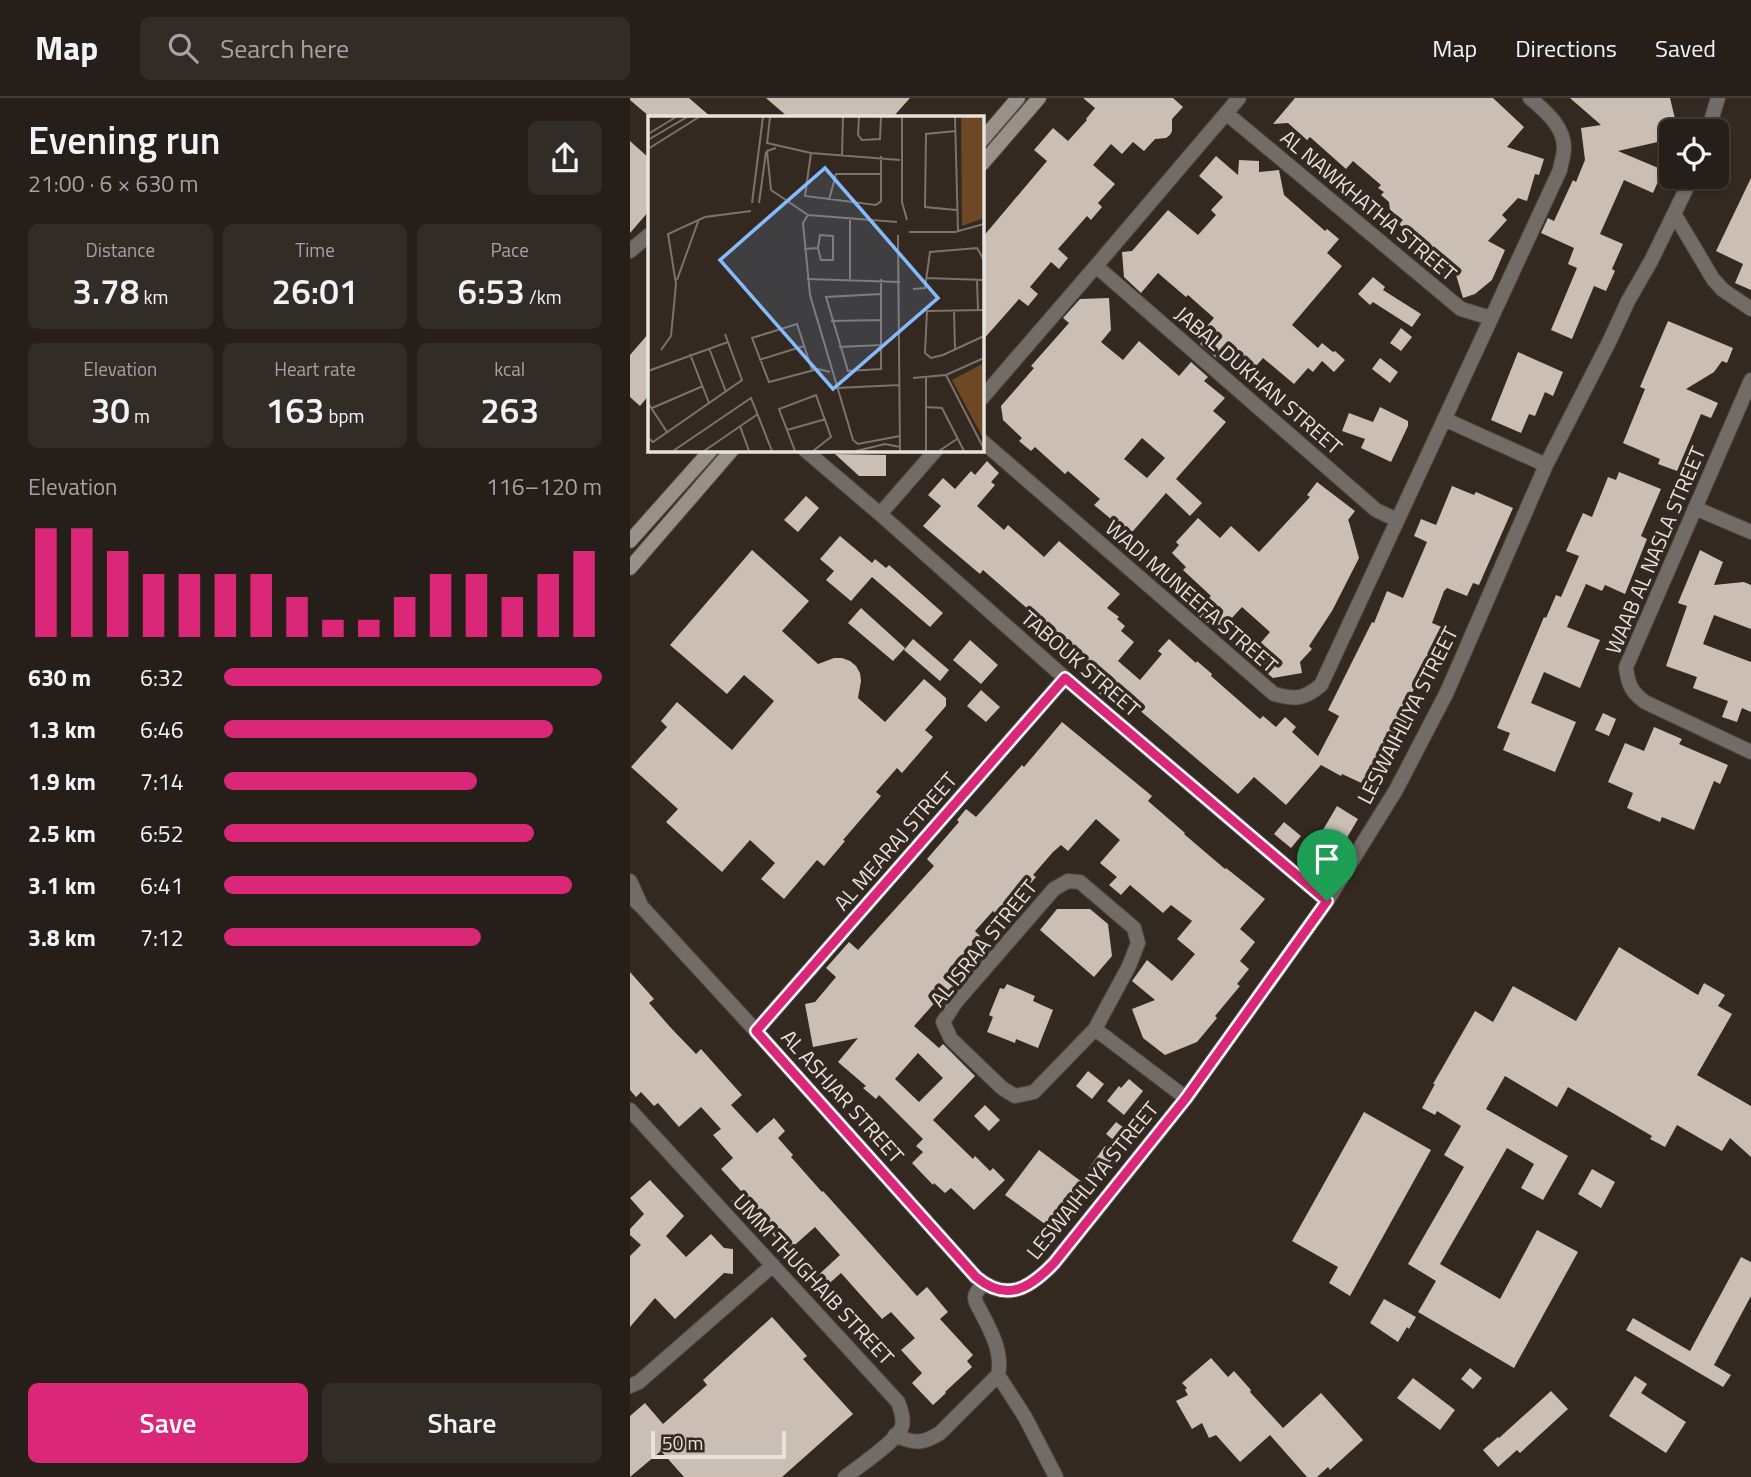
<!DOCTYPE html>
<html lang="en">
<head>
<meta charset="utf-8">
<style>
	body { margin:0; font-family:"Titillium Web",sans-serif; background:#322c26; color:#f1f3f6; height:100vh; display:flex; flex-direction:column; font-size:26px; white-space:nowrap }
	* { box-sizing:border-box; margin:0 }
	p { font-size:23px; color:#a4a2a2 }
	.icon { flex:none; width:38px; height:38px; fill:none; stroke:currentColor; stroke-width:2; stroke-linecap:round; stroke-linejoin:round }
	.map { position:relative; flex:1; overflow:hidden }
	.panel { display:flex; flex-direction:column; background:#261f19; width:630px }
	.panel>* { flex:none }
	.controls { position:absolute; left:1029px; top:21px; display:grid; gap:14px }
	.controls a { display:grid; place-items:center; width:70px; height:70px; border-radius:10px; background:#261f19; box-shadow:0 2px 5px #0004,0 0 0 2px #423d38; font-size:35px }
	.scale { position:absolute; left:21px; bottom:18px; width:135px; box-sizing:border-box; padding-left:7px; border:4px solid #e8e2dd; border-top:0; font-size:19px; line-height:24px; white-space:nowrap; color:#e8e2dd; -webkit-text-stroke:5px #332921; paint-order:stroke }
	.pin { position:absolute; display:grid; place-items:center; width:60px; height:60px; color:#fff; margin:-72px -30px; border-radius:50% 50% 50% 0; rotate:-45deg; box-shadow:0 0 7px #0007 }
	.pin .icon { rotate:45deg }
	.round { display:grid; place-items:center; flex:none; width:74px; height:74px; border-radius:10px; background:#322c26 }
	.headline { display:flex; align-items:center; justify-content:space-between; height:119px; padding:0 28px }
	h1 { font-size:38px; font-weight:600; line-height:52px }
	.figures { display:grid; grid-template-columns:repeat(3,1fr); gap:10px; height:119px; padding:7px 28px }
	.figures div { display:grid; align-content:center; border-radius:10px; background:#322c26; text-align:center }
	.figures b { font-size:35px; font-weight:600 }
	.figures small { font-size:19px; font-weight:400 }
	.figures p { font-size:19px }
	.chart { height:196px; padding:14px 28px }
	.chart p { display:flex; justify-content:space-between }
	.chart svg { width:100%; height:126px; margin-top:7px; stroke:#db2777; stroke-width:6 }
	.action { display:flex; gap:14px; margin-top:auto; padding:14px 28px }
	.action a { flex:1; height:80px; border-radius:10px; background:#db2777; color:#fff; font-size:28px; font-weight:600; line-height:80px; text-align:center }
	.action a+a { background:#322c26; color:#f1f3f6 }
	ul { padding:0 28px; list-style:none; font-size:23px }
	li { display:grid; grid-template-columns:112px 84px 1fr; align-items:center; height:52px }
	li i { height:18px; border-radius:9px; background:#db2777 }
	header { display:flex; align-items:center; gap:42px; box-sizing:border-box; height:98px; padding:0 35px; background:#261f19; border-bottom:2px solid #423d38 }
	header strong { font-size:33px }
	nav { display:flex; gap:38px; margin-inline-start:auto; font-size:24px }
	.search { width:490px; height:63px; background:#322c26; display:flex; align-items:center; gap:18px; box-sizing:border-box; padding:0 24px; border-radius:10px; color:#a4a2a2; font-size:26px }
	main { display:flex; flex:1; min-height:0 }
	.map>svg:first-child { display:block }
</style>
</head>
<body>
<header>
<strong>Map</strong>
<div class="search"><svg class="icon" aria-label="search" viewBox="0 0 24 24"><circle cx="10" cy="10" r="6"/><path d="M15 15l6 6"/></svg>Search here</div>
<nav><a>Map</a><a>Directions</a><a>Saved</a></nav>
</header>
<main>
<section class="panel">
<div class="headline"><div><h1>Evening run</h1><p>21:00 · 6 × 630 m</p></div><a class="round"><svg class="icon" aria-label="share" viewBox="0 0 24 24"><path d="M12 15V3M7 8l5-5 5 5M5 13v7h14v-7"/></svg></a></div>
<div class="figures">
<div><p>Distance</p><b>3.78<small> km</small></b></div>
<div><p>Time</p><b>26:01</b></div>
<div><p>Pace</p><b>6:53<small> /km</small></b></div>
</div>
<div class="figures">
<div><p>Elevation</p><b>30<small> m</small></b></div>
<div><p>Heart rate</p><b>163<small> bpm</small></b></div>
<div><p>kcal</p><b>263</b></div>
</div>
<div class="chart"><p><span>Elevation</span>116–120 m</p>
<svg viewBox="0 0 160 44" preserveAspectRatio="none"><path d="M5 44V6M15 44V6M25 44V14M35 44V22M45 44V22M55 44V22M65 44V22M75 44V30M85 44V38M95 44V38M105 44V30M115 44V22M125 44V22M135 44V30M145 44V22M155 44V14"/></svg>
</div>
<ul>
<li><b>630 m</b>6:32<i style="width:100%"></i></li>
<li><b>1.3 km</b>6:46<i style="width:87%"></i></li>
<li><b>1.9 km</b>7:14<i style="width:67%"></i></li>
<li><b>2.5 km</b>6:52<i style="width:82%"></i></li>
<li><b>3.1 km</b>6:41<i style="width:92%"></i></li>
<li><b>3.8 km</b>7:12<i style="width:68%"></i></li>
</ul>
<div class="action"><a>Save</a><a>Share</a></div>
</section>
<div class="map">
<svg width="1121" height="1379" viewBox="0 0 1121 1379">
	<rect width="100%" height="100%" fill="#332921"/>
	<path fill="#cbbfb5" fill-rule="evenodd" d="M0 0H59L81 19H20L0 2Z
		M136 0H280L263 19H158Z
		M453 0H543L553 9 542 21V33L540 37 536 40 525 41 514 53 503 44 492 56 481 46 463 67 485 86 468 105 472 109 461 122 457 118 428 151 438 160 429 171 421 164 400 189 408 196 398 208 389 201 352 243V140L417 63 404 52 423 30 438 43 457 22 456 21 465 10Z
		M665 0H863L894 29 877 49 914 61 909 77 905 76 897 103 888 100 872 117 877 122 858 143 875 152 862 182 845 196 833 200 823 167 813 178 769 140 776 132 769 126 773 122 760 112 759 104 751 97 754 94 748 90 751 87 723 63 716 71 680 39 677 42 658 25 643 26Z
		M940 0H1040L1048 33H1041V41L988 53 1033 72 1023 95 994 82 970 136 993 146 982 171 985 173 976 193 964 188 942 241 921 232 947 170 938 166 944 150 911 135 918 120 924 123 943 82 946 84 955 62 951 30 971 27Z
		M0 43 19 60V113L0 135Z
		M586 58 608 77 609 62 629 63V74L649 72 654 97 695 133 697 131 709 141 697 155 712 168 662 227 688 250 692 245 703 254 705 253 715 262 704 274 692 263 683 274 678 270 664 286 633 260 621 274 606 261 604 263 597 257 591 264 570 246 576 239 571 235 584 220 558 197 556 199 528 175 511 195 494 179 492 154 502 153 538 112 568 137 586 117 581 112 593 99 569 78Z
		M1121 80V192L1105 185 1113 166 1086 153Z
		M743 179 755 189 753 192 791 216 782 229 743 204 740 207 728 196Z
		M479 200 481 232 471 244 493 262 509 243 549 278 561 264 578 279 574 283 595 300 583 313 596 324 546 381 572 405 560 418 536 395 497 440 479 424 481 421 464 407 470 401 438 373 435 376 405 349 401 353 389 343 392 340 373 322 371 308 404 270 401 268 439 225 433 220 450 201ZM512 340 535 360 517 380 494 361Z
		M1038 223 1103 250 1097 265 1092 263 1084 274 1056 291 1088 305 1081 320 1071 316 1047 373 1028 366 1030 361 993 345 1015 291 1010 289Z
		M771 230 782 239 771 253 760 245Z
		M19 235V297L10 308 0 299V257Z
		M888 254 933 274 923 298 915 294 905 318 899 316 891 335 861 322Z
		M750 260 768 274 760 285 742 271Z
		M750 309 778 323V328L761 364 731 350 735 341 712 333 719 315 743 324Z
		M205 356 256 357V378H229Z
		M357 363 369 375 361 384 365 387 347 408 374 432 378 427 414 459 429 443 490 496 477 510 489 519 487 521 495 528 491 533 504 544 488 563 510 582 532 556 528 553 539 541 566 565 567 563 582 576 581 578 630 621 633 618 646 629 655 619 666 629 662 634 688 658 709 618 698 612 742 524 744 525 757 493 773 500 797 444 784 438 791 421 806 427 822 388 844 397 846 394 883 410 849 487 843 485 837 498 817 490 814 493 802 525 819 532 812 549 820 554 807 580 793 573 779 601 789 606 777 631 771 628 740 689 712 676 711 678 691 667 656 707 624 679 608 696 494 599 486 609 465 592 473 582 461 571 464 569 426 536 423 538 411 528 414 525 353 472 350 476 293 428 311 408 298 397 313 380 325 391 341 373 345 377Z
		M989 374 1031 391 1011 438 1017 441 995 496 975 487 972 493 956 486 937 529 970 542 950 590 914 574 901 605 946 624 925 674 873 652 880 635 867 630 914 519 916 520 926 497 931 499 949 458 936 453 953 415 962 419 978 379 986 382Z
		M687 384 725 413 718 422 719 424 729 460 702 513 679 548 682 551 670 564 672 575 643 580 626 566 635 556 627 549 640 534 612 509 589 534 578 524 577 525 565 515 581 498 553 472 556 469 542 455 549 447 546 444 568 420 590 440 601 428 629 454 680 399 677 397Z
		M176 398 189 410 168 434 154 422Z
		M210 438 242 465 245 461 256 470 259 467 313 515 300 529 242 479 221 503 196 482 204 473 190 461Z
		M122 452 179 503 152 533 188 566 204 560H212L220 563 226 568 230 575 231 583 228 600 255 624 294 581 316 600V608L295 632 303 639 272 675 267 670 246 694 251 698 213 742 215 743 194 768 187 762 154 801 131 781 145 765 120 742 92 774 36 724 48 711 1 669 37 629 31 623 47 604 102 652 144 603 114 577 97 596 40 547Z
		M1070 452 1093 464 1084 487 1114 484 1121 487V531L1084 517 1073 546 1121 564V614L1112 610 1107 624 1092 619 1098 603 1063 590 1067 579 1036 568 1057 508 1048 505Z
		M231 510 275 550 263 563 218 525Z
		M283 541 319 572 310 583 274 552Z
		M340 542 368 567 351 586 323 562Z
		M351 592 370 609 356 624 337 608Z
		M973 615 986 621 979 638 965 632Z
		M432 624 522 698 518 703 555 735 554 736 595 771 596 770 635 801 610 831 625 844 610 863 619 871 607 886 610 888 585 918 587 920 567 944 535 957 513 940 502 911 525 902 502 883 517 862 542 883 565 856 547 841 562 823 541 807 533 815 500 787 491 797 479 787 487 779 470 765 490 742 466 721 438 753 431 747 423 754 403 777 406 779 373 817H367L363 813 345 833 350 838 330 860 341 869 319 894 316 892 284 928 309 950 313 946 345 978 303 1022 343 1061 345 1058 360 1073 363 1070 375 1082 344 1112 321 1090 315 1095 304 1085 303 1087 282 1065 293 1054 286 1048 293 1041 249 997 246 1001 233 990 236 988 208 964 228 940 183 949 175 906 185 904 206 879 196 870 219 844 228 852 304 768 297 761 329 724 327 722 336 711 346 719 392 667 394 669ZM288 955 313 980 289 1004 265 981Z
		M1024 629 1052 641 1049 646 1098 667 1090 686 1084 683 1064 732 1032 719 1030 724 997 710 1003 695 978 684 995 645 1014 653Z
		M707 708 728 721 708 755 687 742Z
		M654 724 671 738 661 750 644 736Z
		M427 811H460L478 826 482 858 464 879 410 832Z
		M989 849 1068 897 1074 885 1095 897 1088 908 1102 916 1067 977 1121 1008V1059L1100 1040 1092 1053 1047 1027 1035 1049 1020 1041 1022 1038 938 989 927 1009 875 978 856 1011 938 1058 913 1102 891 1090 904 1066 877 1050 810 1166 870 1201 907 1132 948 1154 884 1270 788 1214 806 1183 778 1166 834 1069 814 1057 831 1028 807 1013 805 1017 792 1010 805 986H803L845 913 863 924 883 888 946 923Z
		M0 874 24 901 19 905 41 930 66 956 71 951 112 997 101 1007 127 1035 144 1020 155 1033 148 1040 163 1057 161 1059 192 1094 193 1093 287 1198 297 1189 318 1214 310 1221 343 1257 337 1263 342 1269 315 1294 316 1295 303 1307 282 1285 292 1275 271 1252 285 1240 261 1214 252 1221 211 1175 193 1191 184 1181 210 1157 185 1129 158 1153 119 1111 113 1117 101 1103 112 1094 91 1071 103 1060 83 1037 91 1031 71 1009 49 1029 28 1005 24 1008 11 994 6 999 0 992Z
		M377 886 405 898 403 903 423 912 408 950 386 941 385 945 357 934 363 919 359 917 370 890 374 891Z
		M458 973 474 986 462 1001 446 988Z
		M499 981 513 993 494 1017 477 1003 489 988 491 990Z
		M355 1007 370 1022 359 1033 344 1018Z
		M734 1014 801 1052 720 1198 699 1185 708 1169 662 1143Z
		M486 1024 501 1035 491 1048 476 1036Z
		M475 1048 486 1056 470 1078 459 1070Z
		M409 1052 452 1084 419 1129 375 1097Z
		M962 1071 985 1084 971 1110 948 1096Z
		M20 1082 54 1118 36 1138 56 1159 81 1136 94 1150 103 1151V1176L94 1175 45 1221 25 1200 0 1229V1158L11 1147 0 1137V1131L14 1116 0 1100Z
		M1111 1159 1121 1164V1198L1084 1267 1101 1277 1093 1289 996 1232 1003 1220 1060 1253Z
		M754 1201 786 1219 779 1231 777 1229 768 1244 740 1225Z
		M142 1219 177 1258 173 1261 223 1316 152 1379H54L31 1353 0 1379V1318L15 1305 33 1326 77 1287 73 1282Z
		M581 1260 598 1279 604 1273 621 1292 620 1294 653 1330 691 1295 733 1342 700 1372 698 1369 687 1379H677L640 1337 610 1364 586 1337 579 1340 572 1325 562 1331 546 1303 558 1297 555 1292 557 1290 552 1285Z
		M840 1270 852 1280 843 1291 831 1281Z
		M1005 1278 1017 1286 1011 1295 1056 1324 1036 1355 979 1318Z
		M783 1280 825 1312 810 1332 767 1300Z
		M921 1293 938 1311 890 1355 887 1352 868 1369 853 1352 868 1339 869 1340Z"/>
	<g fill="none" stroke-linecap="round" stroke-linejoin="round">
		<defs>
			<path id="street" d="M596 15 831 211 861 220
				M1078 33 1088 0
				M1045 117 1083 181 1093 192 1121 211
				M0 153 19 137
				M466 168 746 412 767 422
				M1121 282 996 569C998 586 1001 594 1015 604L1121 654
				M352 300 466 168 609 0
				M814 321 916 367
				M352 343 644 596C666 602 674 601 691 587L930 72C931 65 934 57 934 50 934 28 915 13 900 0
				M175 352 250 416 435 580 697 803
				M1065 410 1121 434
				M250 416 306 352
				M0 783 10 805
				M0 798 12 809 126 933 346 1179C377 1205 400 1190 424 1165L556 1000 697 803 766 692 817 594 916 367 980 242 998 203 1021 163 1062 79
				M465 931 499 868 508 845 504 830 450 784 438 783 424 791 326 904 313 924 321 941 372 990 385 998 404 994 465 931 556 1000
				M126 933 435 580
				M0 1012 268 1304C271 1312 275 1323 271 1331 264 1345 228 1369 215 1379
				M354 1185C350 1190 346 1193 345 1199 345 1205 348 1208 351 1214 361 1233 373 1255 368 1277L395 1319 426 1379
				M0 1288 9 1284 143 1167
				M265 1337C284 1346 293 1346 310 1335L368 1277"/>
			<path id="secondary" d="M352 42 388 0
				M352 66 409 0
				M0 443 81 352
				M0 470 102 352"/>
		</defs>
		<use href="#street" stroke="#50473f" stroke-width="16"/>
		<use href="#secondary" stroke="#50473f" stroke-width="16"/>
		<use href="#street" stroke="#716c68" stroke-width="14"/>
		<use href="#secondary" stroke="#989089" stroke-width="14"/>
	</g>
	<g fill="none" stroke-linecap="round" stroke-linejoin="round">
		<defs>
			<path id="route" d="M435 580 697 803 556 1000 424 1165C400 1190 377 1205 346 1179L126 933Z"/>
		</defs>
		<use href="#route" stroke="#fff" stroke-width="14"/>
		<use href="#route" stroke="#db2777" stroke-width="9"/>
	</g>
	<g text-anchor="middle" dominant-baseline="central" stroke-width="7" stroke-linejoin="round" paint-order="stroke">
		<g font-size="21" fill="#e8e2dd" stroke="#332921">
			<text transform="translate(739 107) rotate(40)">AL NAWKHATHA STREET</text>
			<text transform="translate(629 282) rotate(41)">JABAL DUKHAN STREET</text>
			<text transform="translate(1025 452) rotate(-67)">WAAB AL NASLA STREET</text>
			<text transform="translate(562 498) rotate(41)">WADI MUNEEFA STREET</text>
			<text transform="translate(451 565) rotate(41)">TABOUK STREET</text>
			<text transform="translate(777 617) rotate(-63)">LESWAIHLIYA STREET</text>
			<text transform="translate(265 743) rotate(-49)">AL MEARAJ STREET</text>
			<text transform="translate(353 845) rotate(-51)">AL ISRAA STREET</text>
			<text transform="translate(213 998) rotate(48)">AL ASHJAR STREET</text>
			<text transform="translate(462 1082) rotate(-51)">LESWAIHLIYA STREET</text>
			<text transform="translate(184 1181) rotate(47)">UMM THUGHAIB STREET</text>
		</g>
	</g>
	<g transform="translate(18 18)">
		<rect width="336" height="336" fill="#332921"/>
		<path d="M313 1H336V102L314 110ZM336 247V324L304 264Z" fill="#6e4724"/>
		<path fill="none" stroke="#7b736c" stroke-width="2" d="M211 1 210 19 214 24 232 23 233 1M254 1V86L259 104M307 1 310 115M308 15 278 18 277 91 309 94M0 18 28 1M0 24 39 1M119 27 163 37 252 44M119 28 122 1M128 32 119 35 123 74 160 99M0 33 51 1M163 37 157 80 228 89 233 85V40M194 40 195 1M181 84 188 58H233M104 87 115 1M111 87 118 36M160 99 155 107 162 179 205 324 210 328 252 320M160 99 249 106M261 116H307L336 108M250 119 252 335M156 133 170 132 172 119 185 120V144H173L170 132M278 162 336 164M159 163 252 166M202 163V104M29 164 51 103M329 164 330 194M265 173 277 172 282 136 329 132 336 144M233 178 178 181 200 255 233 253V163M306 194 307 235M336 194 279 195 277 237 283 242 295 239 336 220M183 205 233 204M191 231 233 229M61 232 78 276M13 234 23 220 28 168 20 118 57 101 103 95M42 238 61 287M111 244 156 230M164 254 149 208 104 222 121 266 170 253 182 256M0 255 80 226M298 259 336 333M278 261V335M265 262 298 259 336 242M188 272 252 269M0 287 19 316M278 291 294 292 316 335M4 292 55 270M92 310 101 335M139 314 178 303M0 322 5 326 94 264 77 218M25 335 103 282 124 335M56 335 110 298M147 335 131 293 168 279 183 321 165 335M208 335 237 328 252 331M291 335 309 323"/>
		<path fill="#86bbfb" fill-opacity="0.15" stroke="#86bbfb" stroke-width="3.5" d="M177 52 290 182 185 273 72 144Z"/>
		<rect width="336" height="336" fill="none" stroke="#e8e2dd" stroke-width="3.5"/>
	</g>
</svg>
<div class="controls">
<a><svg class="icon" aria-label="locate" viewBox="0 0 24 24"><circle cx="12" cy="12" r="6"/><path d="M12 2v4M12 18v4M2 12h4M18 12h4"/></svg></a>
</div>
<div class="scale">50 m</div>
<div class="pin" style="left:697px;top:803px;background:#1e9e55"><svg class="icon" aria-label="arrive" viewBox="0 0 24 24"><path d="M6 21V4h12l-3 4 3 4H6"/></svg></div>
</div>
</main>
</body>
</html>
